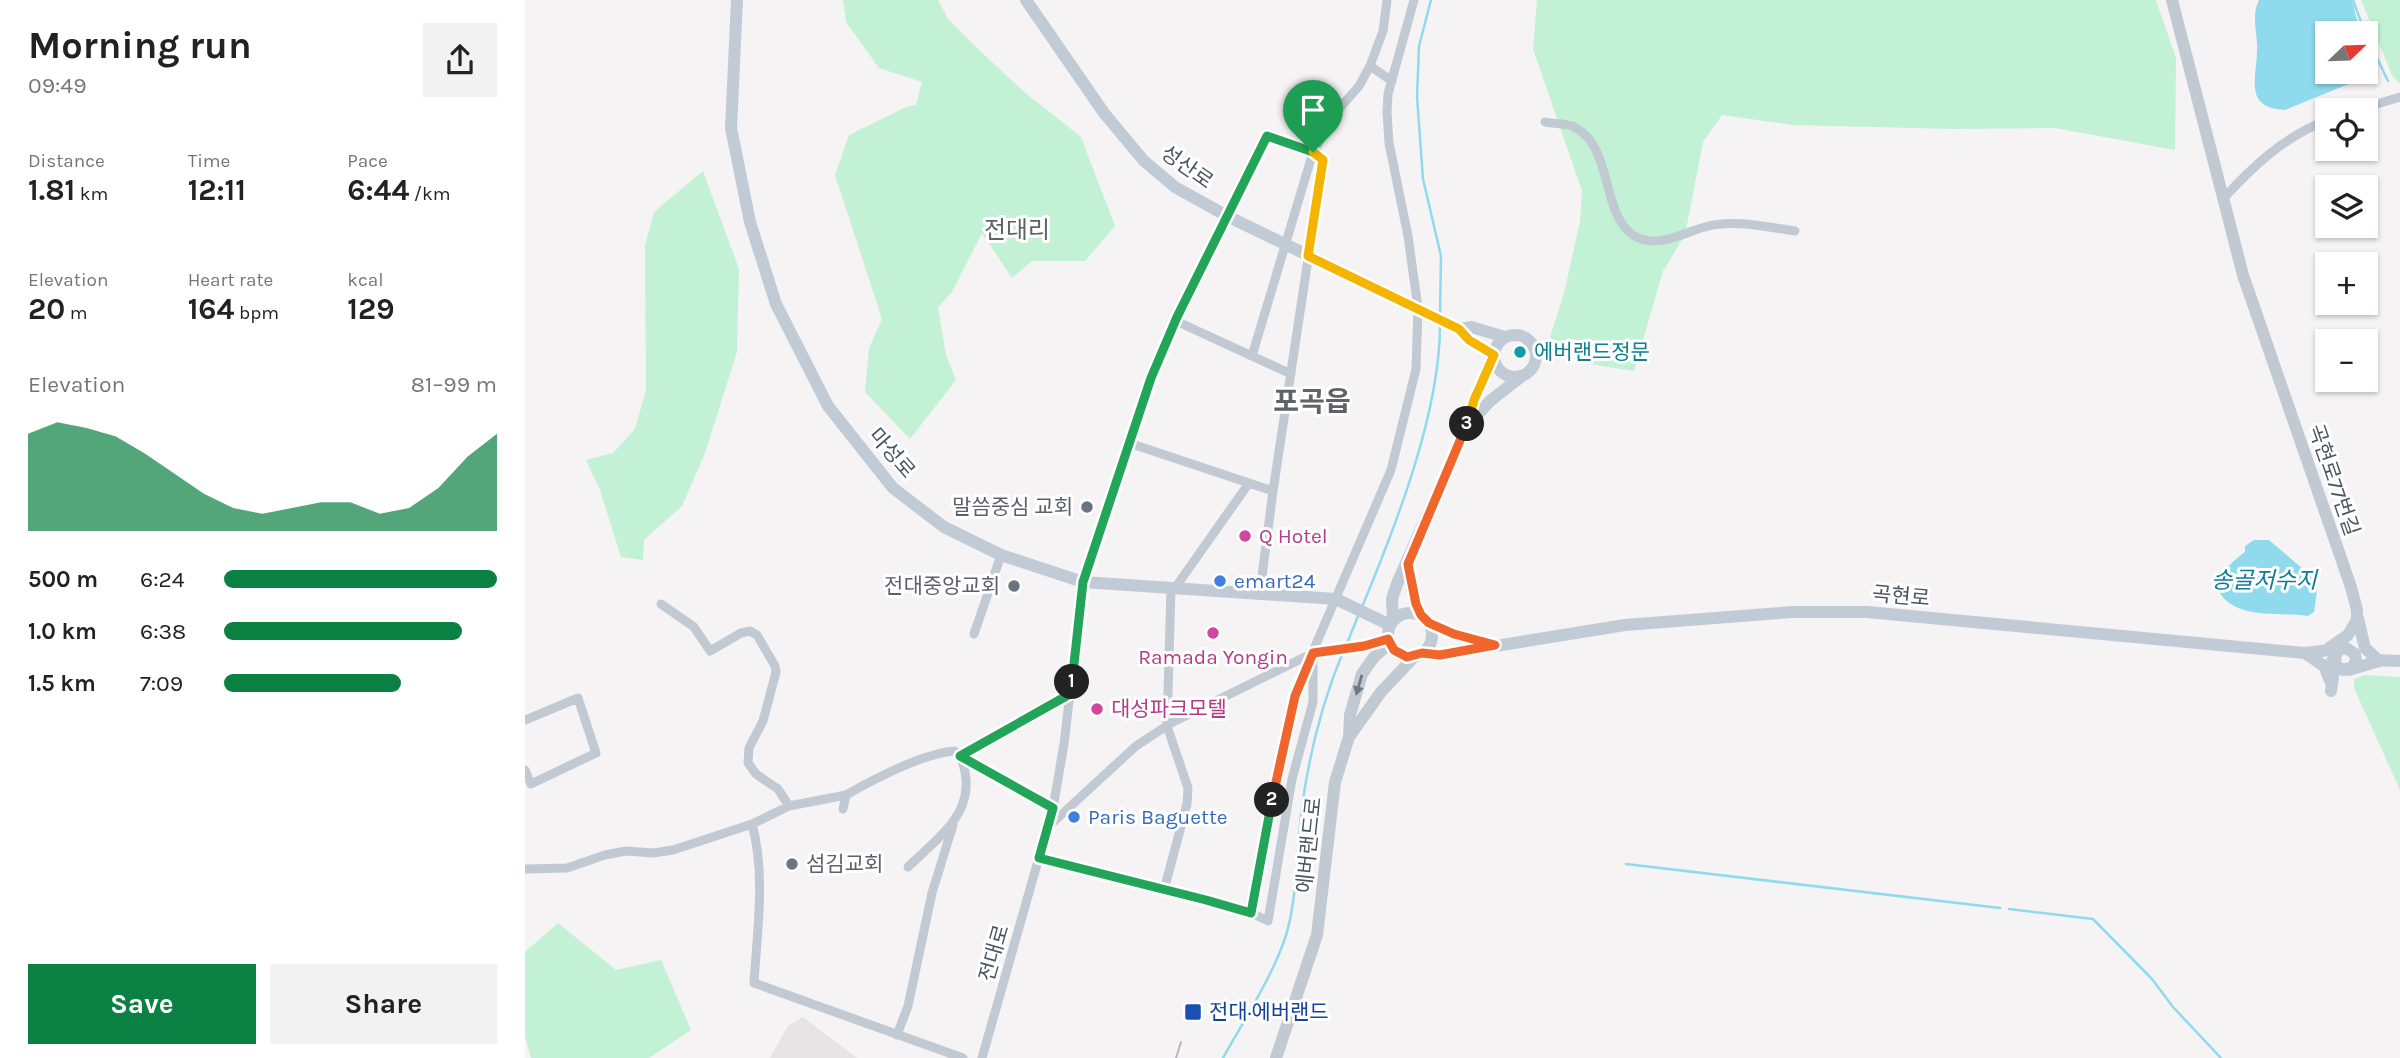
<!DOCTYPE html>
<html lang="en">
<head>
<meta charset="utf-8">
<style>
	body { margin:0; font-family:Karla,"Noto Sans KR",sans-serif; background:#f2f2f2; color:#222; height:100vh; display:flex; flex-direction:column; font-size:26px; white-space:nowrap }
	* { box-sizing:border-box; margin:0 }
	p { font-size:23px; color:#767676 }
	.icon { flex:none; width:38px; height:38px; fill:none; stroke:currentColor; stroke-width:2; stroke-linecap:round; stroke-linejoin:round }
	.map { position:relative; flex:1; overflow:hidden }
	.details { display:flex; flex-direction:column; background:#fff; width:525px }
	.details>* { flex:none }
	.needle { width:46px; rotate:67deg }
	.fabs { position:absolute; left:1790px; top:21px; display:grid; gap:14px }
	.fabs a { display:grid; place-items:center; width:63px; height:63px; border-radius:0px; background:#fff; box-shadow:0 2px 5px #0004; font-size:35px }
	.pin { position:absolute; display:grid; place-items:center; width:60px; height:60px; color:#fff; margin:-72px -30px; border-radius:50% 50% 50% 0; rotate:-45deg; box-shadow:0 0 7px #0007 }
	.pin .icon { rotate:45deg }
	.km { position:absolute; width:35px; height:35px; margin:-18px; border-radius:50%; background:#222; color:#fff; font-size:19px; line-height:35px; text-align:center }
	.round { display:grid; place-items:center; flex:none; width:74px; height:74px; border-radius:0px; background:#f2f2f2 }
	.summary { display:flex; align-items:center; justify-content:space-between; height:119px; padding:0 28px }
	h1 { font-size:38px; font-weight:700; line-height:52px }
	.figures { display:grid; grid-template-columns:repeat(3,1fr); gap:10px; height:119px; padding:7px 28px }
	.figures div { display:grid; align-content:center }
	.figures b { font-size:30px; font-weight:700 }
	.figures small { font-size:19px; font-weight:400 }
	.figures p { font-size:19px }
	.chart { height:196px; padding:14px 28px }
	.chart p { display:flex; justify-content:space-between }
	.chart svg { width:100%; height:126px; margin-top:7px; fill:#0b8043; opacity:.7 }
	.primary-button { display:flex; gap:14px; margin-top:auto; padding:14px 28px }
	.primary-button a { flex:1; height:80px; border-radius:0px; background:#0b8043; color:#fff; font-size:28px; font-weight:700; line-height:80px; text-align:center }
	.primary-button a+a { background:#f2f2f2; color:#222 }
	ul { padding:0 28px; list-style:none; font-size:23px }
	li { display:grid; grid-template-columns:112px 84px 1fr; align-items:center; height:52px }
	li i { height:18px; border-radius:9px; background:#0b8043 }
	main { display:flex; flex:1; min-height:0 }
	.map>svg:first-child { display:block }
</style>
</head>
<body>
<main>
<section class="details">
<div class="summary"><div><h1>Morning run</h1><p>09:49</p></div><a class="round"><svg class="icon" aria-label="share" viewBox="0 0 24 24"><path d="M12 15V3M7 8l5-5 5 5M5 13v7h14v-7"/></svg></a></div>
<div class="figures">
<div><p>Distance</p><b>1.81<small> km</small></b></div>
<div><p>Time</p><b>12:11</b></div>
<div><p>Pace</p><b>6:44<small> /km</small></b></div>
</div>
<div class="figures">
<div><p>Elevation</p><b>20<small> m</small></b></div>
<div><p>Heart rate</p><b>164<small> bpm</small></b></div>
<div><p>kcal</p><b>129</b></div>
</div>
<div class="chart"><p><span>Elevation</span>81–99 m</p>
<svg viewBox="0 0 160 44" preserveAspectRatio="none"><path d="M0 44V10L10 6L20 8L30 11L40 17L50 24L60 31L70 36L80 38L90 36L100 34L110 34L120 38L130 36L140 29L150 18L160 10V44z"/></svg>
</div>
<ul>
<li><b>500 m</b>6:24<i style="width:100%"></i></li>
<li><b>1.0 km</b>6:38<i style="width:87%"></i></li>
<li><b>1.5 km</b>7:09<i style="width:65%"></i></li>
</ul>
<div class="primary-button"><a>Save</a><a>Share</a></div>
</section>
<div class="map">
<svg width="1875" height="1058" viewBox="0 0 1875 1058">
	<rect width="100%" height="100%" fill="#f5f3f3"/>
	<path fill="#e6e4e5" d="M278 1017 332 1058H245L263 1026Z"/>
	<path fill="#c3f1d5" d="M318 0H413L423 19 453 49 498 91 556 137 590 226 560 261H507L487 278 457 233 427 292 413 307 421 355 431 380 385 439 340 392 344 348 357 319 310 175 324 135 381 107 391 105 397 82 354 68 321 22Z
		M1012 0H1631L1651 58 1650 150 1530 128 1427 129 1267 125 1197 115 1178 142 1160 235 1138 271 1109 371 1059 363 1025 337 1039 293 1055 222 1057 191 1008 49Z
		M1836 0H1875V84L1867 75Z
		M178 171 214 269 212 352 180 453 157 506 119 540 118 560 96 557 75 490 61 460 88 453 110 429 121 390 120 245 129 212Z
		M1839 675 1875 677V790L1829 688V679Z
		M33 923 91 970 136 960 166 1030 124 1058H6L0 1036V952Z"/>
	<path fill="#90daee" d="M1734 0H1827L1835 33H1802V72H1841V50L1852 67 1848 74 1760 110C1715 108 1734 73 1732 43 1731 29 1727 13 1734 0Z
		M1729 540H1744L1786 576 1792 591 1789 612 1783 616C1752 611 1701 622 1690 582 1695 574 1712 557 1720 552V546Z"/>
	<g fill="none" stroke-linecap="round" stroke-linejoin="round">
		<path stroke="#90daee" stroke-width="2.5" d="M906 0 894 46 892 97 898 179 916 256 915 315
			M1828 0 1840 33
			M1841 35 1863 81
			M837 607C871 525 915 413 915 325
			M821 646 833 616
			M1101 864 1475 908
			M1484 909 1568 919 1627 979 1648 1007 1696 1058
			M698 1058C719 1020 755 965 764 924 773 886 772 845 777 807 784 755 798 700 818 652"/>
		<path stroke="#c1cad2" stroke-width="9" d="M845 66 867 81
			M1832 110 1875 97
			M1020 122C1028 124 1039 123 1047 126 1089 144 1075 213 1108 235 1131 250 1157 233 1180 227 1208 219 1241 227 1270 231
			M1698 199C1729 165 1759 137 1802 120
			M651 321 766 374
			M727 356 788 152 813 110 834 86 845 66 858 31 862 0
			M604 443 748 491 735 592
			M650 588 724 483
			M136 604 169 627 185 651 216 633 225 631 232 635 250 666 251 672 238 721 224 748 223 763 231 774 253 789 264 806 321 795
			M449 634 476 555
			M788 653V702L767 779 743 921 726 913 737 846 770 696 776 679 866 470 891 369 893 308 883 236 864 143 862 112 863 94 889 0
			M0 720 53 698 71 753 6 784 0 770
			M264 806 227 824C241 875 232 931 229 983L438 1058
			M318 809 321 795C351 778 396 754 429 751L528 808
			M524 826 611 746 646 723 788 653 839 646 863 639
			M514 858 681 900 726 913
			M383 867C417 834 457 808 435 756L545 694
			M0 869 42 868 80 855 101 851 128 853 148 850 227 824
			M639 890 662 804 663 788 642 726 646 588
			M372 1035 383 1006 407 893 428 825
			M457 1058 528 808 539 744 558 582 626 378 652 317 742 136 788 152 798 160 748 491"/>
		<path stroke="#c1cad2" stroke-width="12" d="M1647 0 1718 275 1826 587 1832 610V626
			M1833 619 1840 648 1854 661
			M824 737 856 692 890 656
			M751 1058 792 935 810 782 824 737 825 715 837 674 849 657 865 643"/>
		<path stroke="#c1cbd6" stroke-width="12" d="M212 0 206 128 225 222 251 304 303 406 368 488 419 527 476 555 558 582 811 599 865 625
			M501 0 579 113 619 161 650 187 702 216 935 329 944 340 969 354
			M935 329 946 327 980 337
			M969 356a21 21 0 1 1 42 0a21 21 0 1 1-42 0Z
			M946 422 965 401 997 376
			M882 564 887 591 896 615
			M863 635a22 22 0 1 1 44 0a22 22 0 1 1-44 0Z
			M868 620 867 599 873 581 941 428 949 400 969 358
			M904 623 929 634 966 644
			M1804 648 1823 635 1833 618
			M897 653 915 655 1100 625 1267 612H1342L1780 653 1821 648 1830 654 1831 661 1828 667 1818 670 1811 666 1810 656 1814 650
			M1780 653 1799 666 1806 683
			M1847 660 1875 661
			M1824 670 1854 661
			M1806 691 1810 663 1807 661"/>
		<path stroke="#b5b8bd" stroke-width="2" d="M651 1058 656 1042"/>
	</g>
	<defs><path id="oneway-solid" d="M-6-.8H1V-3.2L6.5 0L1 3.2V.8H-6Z" transform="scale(1.75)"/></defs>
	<use fill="#6e7983" href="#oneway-solid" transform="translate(834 685) rotate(106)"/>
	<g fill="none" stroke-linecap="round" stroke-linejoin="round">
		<defs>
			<path id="split-1" d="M547 682 558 582 626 378 652 317 742 136 788 152"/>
			<path id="split-2" d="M547 682 545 694 435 756 528 808 514 858 681 900 726 913 747 800"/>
			<path id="split-3" d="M747 800 770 696 788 653 839 646 863 639 869 650 882 657 897 653 915 655 970 645 929 634 904 623 896 615 891 604 883 564 942 424"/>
			<path id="split-4" d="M788 152 798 160 783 256 934 329 944 340 969 355 949 400 942 424"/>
		</defs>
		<use href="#split-1" stroke="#fff" stroke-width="14"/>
		<use href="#split-2" stroke="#fff" stroke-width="14"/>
		<use href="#split-3" stroke="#fff" stroke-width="14"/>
		<use href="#split-4" stroke="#fff" stroke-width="14"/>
		<use href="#split-1" stroke="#22a559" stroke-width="9"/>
		<use href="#split-2" stroke="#22a559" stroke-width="9"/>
		<use href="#split-3" stroke="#f0652b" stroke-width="9"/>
		<use href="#split-4" stroke="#f5b400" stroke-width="9"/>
	</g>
	<circle fill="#0f9aa8" stroke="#fff" stroke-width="2.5" cx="995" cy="352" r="7"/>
	<g fill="#6b7280" stroke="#fff" stroke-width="2.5">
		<circle cx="562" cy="507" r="7"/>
		<circle cx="489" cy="586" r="7"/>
		<circle cx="267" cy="864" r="7"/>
	</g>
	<g fill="#d1479c" stroke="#fff" stroke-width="2.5">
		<circle cx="720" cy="536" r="7"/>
		<circle cx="688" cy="633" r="7"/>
		<circle cx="572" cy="709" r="7"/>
	</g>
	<g fill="#3f7fe0" stroke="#fff" stroke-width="2.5">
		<circle cx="695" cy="581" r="7"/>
		<circle cx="549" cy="817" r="7"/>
	</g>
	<rect fill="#1a4fb4" stroke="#fff" stroke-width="2.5" x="659" y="1003" width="18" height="18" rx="3.5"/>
	<g text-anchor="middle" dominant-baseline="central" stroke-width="6" stroke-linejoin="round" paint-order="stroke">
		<g font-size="21" fill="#4a5661" stroke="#fff">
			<text transform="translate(662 167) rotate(35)">성산로</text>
			<text transform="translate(367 453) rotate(49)">마성로</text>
			<text transform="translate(1809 480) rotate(71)">곡현로77번길</text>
			<text transform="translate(1376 596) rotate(5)">곡현로</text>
			<text transform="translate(784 845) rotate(-84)">에버랜드로</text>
			<text transform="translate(469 953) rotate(-74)">전대로</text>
		</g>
		<g font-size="21" fill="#0d838f" stroke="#fff" text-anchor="start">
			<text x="1009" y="352">에버랜드정문</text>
		</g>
		<g font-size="21" fill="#5b616d" stroke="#fff" text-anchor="end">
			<text x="548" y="507">말씀중심 교회</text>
			<text x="475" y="586">전대중앙교회</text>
			<text x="281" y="864" text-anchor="start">섬김교회</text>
		</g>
		<g font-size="21" fill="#b23c85" stroke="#fff" text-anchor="start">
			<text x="734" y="536">Q Hotel</text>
			<text x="688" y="657" text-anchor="middle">Ramada Yongin</text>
			<text x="586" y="709">대성파크모텔</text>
		</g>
		<g font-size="21" fill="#366cbe" stroke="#fff" text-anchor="start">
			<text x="709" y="581">emart24</text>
			<text x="563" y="817">Paris Baguette</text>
		</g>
		<g font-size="21" fill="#164399" stroke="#fff" text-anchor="start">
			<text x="684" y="1012">전대·에버랜드</text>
		</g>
		<g font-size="23" font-style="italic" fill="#0c7c9b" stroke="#fff">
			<text x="1739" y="580">송골저수지</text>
		</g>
		<g font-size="24" fill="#5f6368" stroke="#fff">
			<text x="492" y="230">전대리</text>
		</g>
		<g font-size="28" font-weight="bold" fill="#5f6368" stroke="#fff">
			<text x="787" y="401">포곡읍</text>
		</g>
	</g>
</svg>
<div class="fabs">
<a><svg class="needle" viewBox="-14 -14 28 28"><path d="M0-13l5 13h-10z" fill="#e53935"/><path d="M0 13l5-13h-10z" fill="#767676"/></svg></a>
<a><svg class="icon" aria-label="locate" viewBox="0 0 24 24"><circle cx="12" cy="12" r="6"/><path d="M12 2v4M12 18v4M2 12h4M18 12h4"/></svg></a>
<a><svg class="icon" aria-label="layers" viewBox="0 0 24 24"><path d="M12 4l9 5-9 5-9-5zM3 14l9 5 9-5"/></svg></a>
<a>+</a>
<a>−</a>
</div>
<div class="pin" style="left:788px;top:152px;background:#1e9e55"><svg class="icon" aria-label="arrive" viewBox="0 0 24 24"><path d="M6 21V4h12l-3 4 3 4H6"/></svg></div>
<b class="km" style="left:547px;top:682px">1</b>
<b class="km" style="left:747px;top:800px">2</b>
<b class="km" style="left:942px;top:424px">3</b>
</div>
</main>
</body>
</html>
